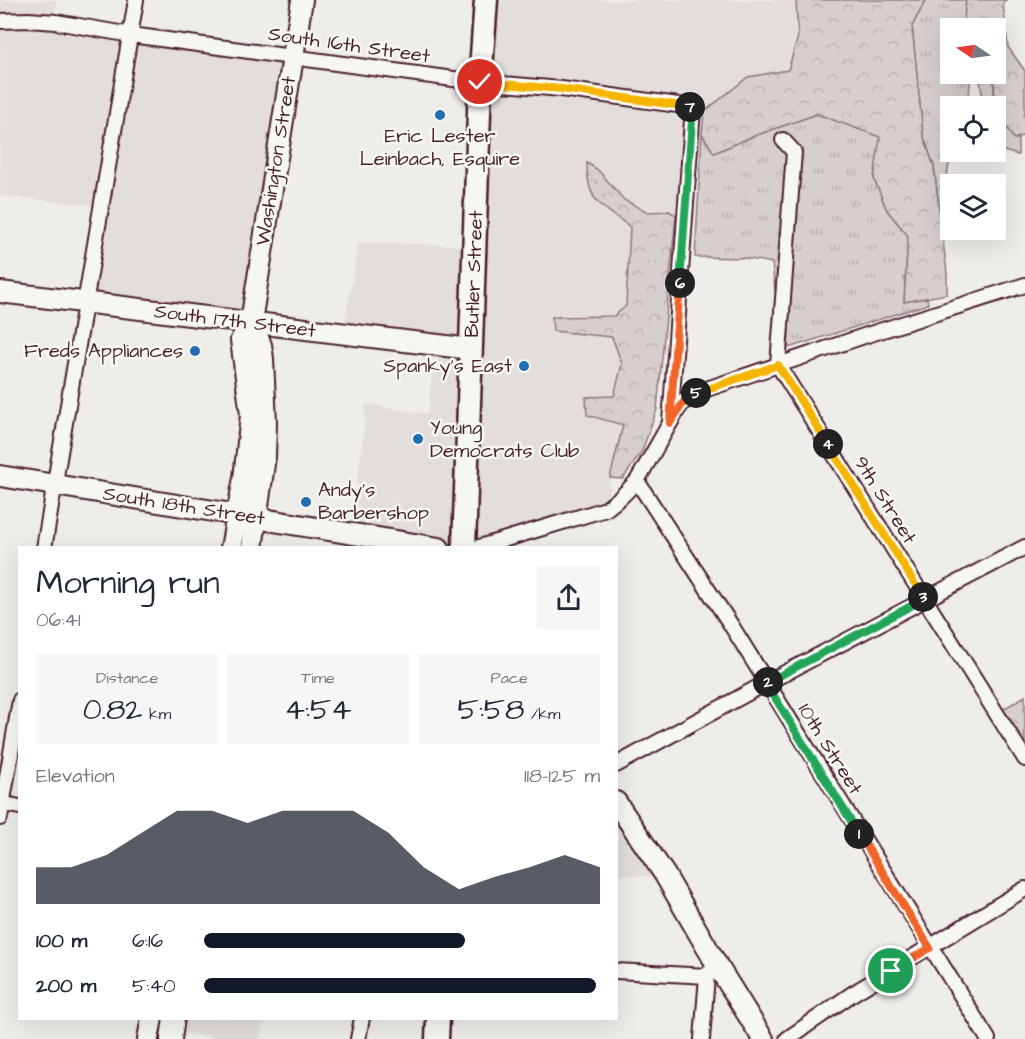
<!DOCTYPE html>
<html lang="en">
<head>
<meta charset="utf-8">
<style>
	body { margin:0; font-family:"Architects Daughter",sans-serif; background:#f6f6f7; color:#1f2937; height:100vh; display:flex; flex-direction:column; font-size:22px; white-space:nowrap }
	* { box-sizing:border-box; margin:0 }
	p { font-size:20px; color:#747a83 }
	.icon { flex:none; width:33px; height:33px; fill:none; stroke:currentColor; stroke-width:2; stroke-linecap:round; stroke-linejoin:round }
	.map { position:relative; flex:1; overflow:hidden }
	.side { position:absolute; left:18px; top:546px; width:600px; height:474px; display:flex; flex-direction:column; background:#fff; border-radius:0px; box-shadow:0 6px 24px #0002 }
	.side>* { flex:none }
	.needle { width:39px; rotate:283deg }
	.fabs { position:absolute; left:940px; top:18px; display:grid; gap:12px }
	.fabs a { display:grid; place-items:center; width:66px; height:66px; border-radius:0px; background:#fff; box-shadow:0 6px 24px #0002; font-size:30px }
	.pin { position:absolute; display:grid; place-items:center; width:51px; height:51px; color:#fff; margin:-26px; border:3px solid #fff; border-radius:50%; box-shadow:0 2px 6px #0007 }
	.km { position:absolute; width:30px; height:30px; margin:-15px; border-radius:50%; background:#222; color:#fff; font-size:16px; line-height:30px; text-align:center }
	.round { display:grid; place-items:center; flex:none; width:63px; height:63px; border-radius:0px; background:#f6f6f7 }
	.head { display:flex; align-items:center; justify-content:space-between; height:102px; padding:0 18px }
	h1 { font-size:33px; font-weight:600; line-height:45px }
	.stats { display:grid; grid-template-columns:repeat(3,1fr); gap:9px; height:102px; padding:6px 18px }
	.stats div { display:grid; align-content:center; border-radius:0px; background:#f6f6f7; text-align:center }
	.stats b { font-size:30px; font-weight:600 }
	.stats small { font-size:16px; font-weight:400 }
	.stats p { font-size:16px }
	.chart { height:168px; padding:12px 18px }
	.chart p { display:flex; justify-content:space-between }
	.chart svg { width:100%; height:108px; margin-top:6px; fill:#111827; opacity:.7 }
	ul { padding:0 18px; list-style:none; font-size:20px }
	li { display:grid; grid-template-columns:96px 72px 1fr; align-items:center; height:45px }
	li i { height:15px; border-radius:8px; background:#111827 }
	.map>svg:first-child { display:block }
</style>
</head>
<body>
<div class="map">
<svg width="1025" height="1039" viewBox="0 0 1025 1039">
	<defs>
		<pattern id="grass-tufts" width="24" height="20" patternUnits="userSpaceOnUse" patternTransform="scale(1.5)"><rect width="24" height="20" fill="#d7cfce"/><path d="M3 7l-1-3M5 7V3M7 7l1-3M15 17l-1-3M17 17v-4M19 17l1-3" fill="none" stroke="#bab1b1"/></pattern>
		<pattern id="forest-crowns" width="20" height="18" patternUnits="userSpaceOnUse" patternTransform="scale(1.5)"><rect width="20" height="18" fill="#d7cfce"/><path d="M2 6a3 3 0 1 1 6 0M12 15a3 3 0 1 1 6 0" fill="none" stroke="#bab1b1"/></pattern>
	</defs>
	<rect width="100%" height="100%" fill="#efedea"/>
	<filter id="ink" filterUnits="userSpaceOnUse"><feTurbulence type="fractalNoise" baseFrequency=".0167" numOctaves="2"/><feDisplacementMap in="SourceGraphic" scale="12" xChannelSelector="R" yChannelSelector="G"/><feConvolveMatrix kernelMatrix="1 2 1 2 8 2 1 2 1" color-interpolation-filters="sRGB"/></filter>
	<g filter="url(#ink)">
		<path fill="#e3dedc" d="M0 0H57L53 25 288 60 246 322 80 303 99 206 0 196Z
			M491 0H796L798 37 788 71 748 77 704 112 691 212 676 215 669 211 648 212 625 201 630 227 626 306 615 316 612 336 622 364 613 396 623 425 610 478 609 496 596 510 479 547H435L351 533 365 419V404L428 414 435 346 343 332 359 242 472 246Z
			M617 810 662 877 617 875Z
			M186 1019V1018L264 1019 260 1039H221L183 1033Z"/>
		<path fill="url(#grass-tufts)" stroke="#90777c" stroke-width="1.5" d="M926 0H966L963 28H951V74H971L968 106H951V152H957L950 159 940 214 934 167 923 134 912 26Z
			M979 74H993L995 106H984Z
			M996 111 1014 139 1018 138V155L1004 151 996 143Z
			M817 114 881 137 874 179 887 210 908 236 904 301 927 298 928 304 788 348 789 332 775 290 772 263 745 258 695 257 702 134 714 153 751 137Z"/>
		<path fill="url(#forest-crowns)" stroke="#90777c" stroke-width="1.5" d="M796 0H926L912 26 923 134 934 167 947 273V294L904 302 908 236 887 210 874 179 880 137 817 114 751 137 714 153 702 134 704 112 748 77 788 70 798 37Z
			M966 0H1007L1003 3 1008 47 1025 71V135L1014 139 996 111 993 74H996V28H963Z
			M587 163 598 170 624 200 648 212 669 211 676 215 657 409 642 451 623 479 610 478 623 425 587 415 586 397 614 396 622 364 612 337 553 331 552 317 614 316 626 306 630 227C601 204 587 204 587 163Z
			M1025 696V759L997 713Z"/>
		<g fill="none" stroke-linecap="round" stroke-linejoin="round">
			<defs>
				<path id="street" d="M0 21 28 20 56 22 131 35 468 81 561 89 693 107 670 423
					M783 140 794 152 778 365 1025 759
					M637 481 731 625 988 1039
					M44 548 136 0
					M476 548 606 509 621 497 637 481 678 409 685 400 695 393 867 335 1025 285
					M616 765 766 683 1025 547
					M0 803 20 807
					M0 818 20 700
					M616 971 707 976
					M358 1039 362 1018
					M702 1039 707 976 711 970
					M787 1039 852 994 1025 889"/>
				<path id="secondary" d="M0 292 471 349
					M251 322 261 345 263 359 266 423 265 457 252 548
					M0 476 439 548
					M231 548 244 478 251 415 241 340 251 322 302 0
					M616 802 665 875 717 965 763 1039
					M148 1039 152 1018
					M171 1039 174 1018"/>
				<path id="primary" d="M464 548 480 83 486 0
					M437 1039 438 1018"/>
			</defs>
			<use href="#street" stroke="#4a1f2b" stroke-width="18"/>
			<use href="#secondary" stroke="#4a1f2b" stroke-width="24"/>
			<use href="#primary" stroke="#4a1f2b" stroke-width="27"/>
			<use href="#street" stroke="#f6f6f2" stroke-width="14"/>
			<use href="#secondary" stroke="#f6f6f2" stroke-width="20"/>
			<use href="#primary" stroke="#f6f6f2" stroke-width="22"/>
		</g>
	</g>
	<g fill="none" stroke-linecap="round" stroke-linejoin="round" filter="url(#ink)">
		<defs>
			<path id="split-1" d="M859 834 930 948 891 971"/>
			<path id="split-2" d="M768 682 766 683 859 834"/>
			<path id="split-3" d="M768 682 924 599 923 597"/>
			<path id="split-4" d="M828 444 923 597"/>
			<path id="split-5" d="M696 393 778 365 828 444"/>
			<path id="split-6" d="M680 283 670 423 685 400 696 393"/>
			<path id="split-7" d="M680 283 693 107H690"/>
			<path id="split-8" d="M480 82 561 89 690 107"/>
		</defs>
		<use href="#split-1" stroke="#fff" stroke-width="12"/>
		<use href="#split-2" stroke="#fff" stroke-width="12"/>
		<use href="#split-3" stroke="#fff" stroke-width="12"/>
		<use href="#split-4" stroke="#fff" stroke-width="12"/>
		<use href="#split-5" stroke="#fff" stroke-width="12"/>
		<use href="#split-6" stroke="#fff" stroke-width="12"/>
		<use href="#split-7" stroke="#fff" stroke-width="12"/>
		<use href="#split-8" stroke="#fff" stroke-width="12"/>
		<use href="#split-1" stroke="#f0652b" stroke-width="8"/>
		<use href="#split-2" stroke="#22a559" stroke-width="8"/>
		<use href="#split-3" stroke="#22a559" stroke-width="8"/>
		<use href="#split-4" stroke="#f5b400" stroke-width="8"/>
		<use href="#split-5" stroke="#f5b400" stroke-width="8"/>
		<use href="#split-6" stroke="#f0652b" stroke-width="8"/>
		<use href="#split-7" stroke="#22a559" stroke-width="8"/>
		<use href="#split-8" stroke="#f5b400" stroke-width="8"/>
	</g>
	<g fill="#1f6fb2" stroke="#f6f6f2" stroke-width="2">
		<circle cx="440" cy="115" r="6"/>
		<circle cx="195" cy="351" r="6"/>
		<circle cx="524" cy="366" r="6"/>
		<circle cx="418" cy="439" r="6"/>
		<circle cx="306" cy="502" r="6"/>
	</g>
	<g text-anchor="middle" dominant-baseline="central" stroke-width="5" stroke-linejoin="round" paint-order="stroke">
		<g font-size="20" fill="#4a1f2b" stroke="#f6f6f2">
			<text transform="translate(349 45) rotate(8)">South 16th Street</text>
			<text transform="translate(276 161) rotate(-81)">Washington Street</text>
			<text transform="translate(474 274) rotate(-88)">Butler Street</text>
			<text transform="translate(235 321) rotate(7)">South 17th Street</text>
			<text transform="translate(885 500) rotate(58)">9th Street</text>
			<text transform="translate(184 506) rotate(9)">South 18th Street</text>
			<text transform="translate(830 749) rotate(58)">10th Street</text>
		</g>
		<g font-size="20" fill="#4a1f2b" stroke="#f6f6f2" text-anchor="end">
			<text x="440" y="136" text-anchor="middle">Eric Lester<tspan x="440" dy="23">Leinbach, Esquire</tspan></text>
			<text x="183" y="351">Freds Appliances</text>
			<text x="512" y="366">Spanky's East</text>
			<text x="430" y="428" text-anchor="start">Young<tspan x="430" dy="23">Democrats Club</tspan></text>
			<text x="318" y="490" text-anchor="start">Andy's<tspan x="318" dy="23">Barbershop</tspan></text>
		</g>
	</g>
</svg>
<div class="fabs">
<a><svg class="needle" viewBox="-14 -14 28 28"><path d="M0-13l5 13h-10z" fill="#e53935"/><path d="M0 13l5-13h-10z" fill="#747a83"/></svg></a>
<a><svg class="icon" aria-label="locate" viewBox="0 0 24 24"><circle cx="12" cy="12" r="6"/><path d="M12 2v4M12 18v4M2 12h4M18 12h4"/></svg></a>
<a><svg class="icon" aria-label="layers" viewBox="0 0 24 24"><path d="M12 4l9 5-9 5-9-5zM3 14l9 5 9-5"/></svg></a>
</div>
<div class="pin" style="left:891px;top:971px;background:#1e9e55"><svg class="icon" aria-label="arrive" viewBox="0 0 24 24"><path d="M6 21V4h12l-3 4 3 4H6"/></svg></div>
<div class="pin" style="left:480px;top:82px;background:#d93025"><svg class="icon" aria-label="check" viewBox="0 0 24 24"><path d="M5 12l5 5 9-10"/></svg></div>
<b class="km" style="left:859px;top:834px">1</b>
<b class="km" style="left:768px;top:682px">2</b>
<b class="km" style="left:923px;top:597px">3</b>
<b class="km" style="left:828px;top:444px">4</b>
<b class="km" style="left:696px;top:393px">5</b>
<b class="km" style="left:680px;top:283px">6</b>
<b class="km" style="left:690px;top:107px">7</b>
<section class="side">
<div class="head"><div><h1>Morning run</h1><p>06:41</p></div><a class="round"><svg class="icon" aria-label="share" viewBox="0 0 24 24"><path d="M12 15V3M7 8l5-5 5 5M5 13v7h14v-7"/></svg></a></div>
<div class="stats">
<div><p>Distance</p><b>0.82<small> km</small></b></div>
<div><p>Time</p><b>4:54</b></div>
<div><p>Pace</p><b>5:58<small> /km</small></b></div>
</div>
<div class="chart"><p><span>Elevation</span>118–125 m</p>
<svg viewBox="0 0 160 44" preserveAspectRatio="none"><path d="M0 44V29L10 29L20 24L30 15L40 6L50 6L60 11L70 6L80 6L90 6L100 15L110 29L120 38L130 33L140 29L150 24L160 29V44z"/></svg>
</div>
<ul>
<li><b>100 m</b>6:16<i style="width:66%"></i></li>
<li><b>200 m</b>5:40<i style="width:99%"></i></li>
</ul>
</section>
</div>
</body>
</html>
